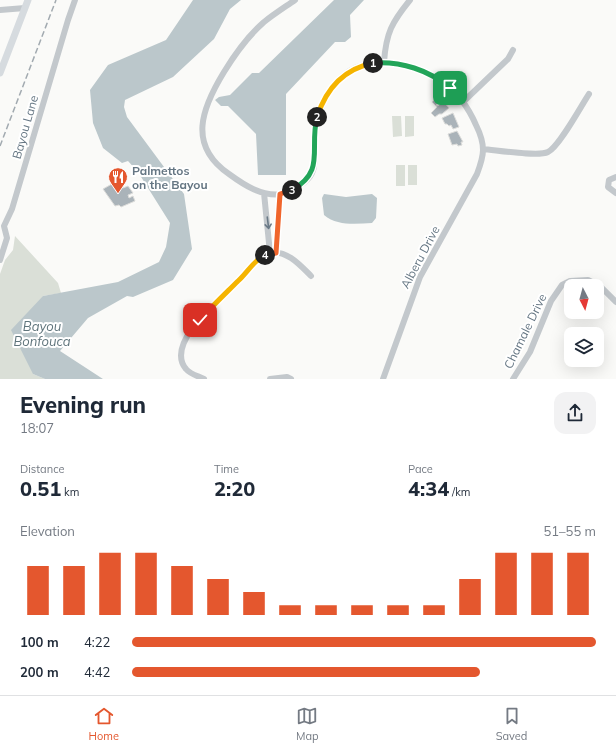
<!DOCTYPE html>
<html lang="en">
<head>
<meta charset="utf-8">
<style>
	body { margin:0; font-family:Mulish,sans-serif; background:#f2f2f3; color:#1f2937; height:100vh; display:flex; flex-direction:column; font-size:15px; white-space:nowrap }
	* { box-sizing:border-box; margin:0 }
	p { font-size:13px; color:#747a83 }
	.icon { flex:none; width:22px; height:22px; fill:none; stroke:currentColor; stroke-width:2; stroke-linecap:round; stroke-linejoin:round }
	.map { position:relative; height:379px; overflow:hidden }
	.side { display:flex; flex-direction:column; background:#fff; flex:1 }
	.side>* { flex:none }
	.needle { width:26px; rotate:174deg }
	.buttons { position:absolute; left:564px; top:279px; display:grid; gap:8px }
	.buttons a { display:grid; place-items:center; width:40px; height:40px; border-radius:8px; background:#fff; box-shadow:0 4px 16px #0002; font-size:20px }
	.pin { position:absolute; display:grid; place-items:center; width:34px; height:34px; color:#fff; margin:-17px; border-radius:8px; box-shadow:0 2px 6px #0006 }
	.km { position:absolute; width:20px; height:20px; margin:-10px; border-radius:50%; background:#222; color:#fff; font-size:11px; line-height:20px; text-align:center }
	.round { display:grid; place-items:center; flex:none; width:42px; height:42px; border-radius:12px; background:#f2f2f3 }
	.headline { display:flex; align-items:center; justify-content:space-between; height:68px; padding:0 20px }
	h1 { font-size:22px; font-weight:800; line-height:30px }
	.figures { display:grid; grid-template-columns:repeat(3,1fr); gap:6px; height:68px; padding:4px 20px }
	.figures div { display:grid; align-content:center }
	.figures b { font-size:20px; font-weight:800 }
	.figures small { font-size:11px; font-weight:400 }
	.figures p { font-size:11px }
	.chart { height:112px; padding:8px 20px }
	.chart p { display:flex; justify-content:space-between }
	.chart svg { width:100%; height:72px; margin-top:4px; stroke:#e4572e; stroke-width:6 }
	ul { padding:0 20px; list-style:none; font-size:13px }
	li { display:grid; grid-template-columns:64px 48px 1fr; align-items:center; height:30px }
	li i { height:10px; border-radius:5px; background:#e4572e }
	.menu { display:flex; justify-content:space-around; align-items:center; height:56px; border-top:1px solid #e0e1e3; background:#fff; font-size:11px; color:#747a83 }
	.menu a { display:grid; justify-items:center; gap:2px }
	.menu .active { color:#e4572e }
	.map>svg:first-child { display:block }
</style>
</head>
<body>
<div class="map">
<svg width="616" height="379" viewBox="0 0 616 379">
	<rect width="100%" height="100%" fill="#fafaf8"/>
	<path fill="#dadfd7" d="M392 116H401L402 136 393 137Z
		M405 116H414V136L405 137Z
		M396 165H405V186H396Z
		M408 165H417V185H408Z
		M15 236 58 283 61 293 43 296 33 374 45 379H0V274L5 260 13 250Z"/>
	<path fill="#bbc7cb" d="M193 0H241L230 9 214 39 173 77 125 100 124 107 127 117 184 194 192 249 173 280 133 297 127 296 88 318 60 351 103 379H45L33 374 11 330 43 296 118 282 159 262 166 247 170 223 138 172 128 161 122 163 103 148 93 123 90 90 108 65 166 40Z
		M334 0H364L350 15 351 37 345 42H335L286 94V175H258L256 134 228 106H221L215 100 219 97 230 95 252 73H259Z
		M324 194 346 197 372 194 377 198 376 218 372 223C355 224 337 226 324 215L322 198Z"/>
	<path fill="#aab3b9" stroke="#dcdcda" d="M436 98 439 102 436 105 438 106 443 101 449 108 442 114H439L435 117 431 113 437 107 432 102Z
		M453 113 459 127 453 129 451 125 449 126 447 124H445L442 118Z
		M457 131 463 142H461L462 145 458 146 457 144 452 145 448 134Z
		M119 180 123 188 128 186 133 193 128 195 129 198 133 196 135 201 121 207 119 205 115 206 103 189Z"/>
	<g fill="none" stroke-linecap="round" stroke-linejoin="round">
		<path stroke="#c3c8cc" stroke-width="6" d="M295 0C285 7 274 14 264 22 248 36 235 54 224 72 202 108 187 145 229 174 244 185 262 197 282 194 292 192 308 182 312 173 316 165 314 155 314 147 315 123 320 101 336 83 362 51 414 61 444 83 458 93 469 109 476 125 480 133 483 141 483 150 483 158 480 166 477 174L420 277 383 379
			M0 10 25 8
			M384 62C386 33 392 22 410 0
			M463 102 508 59 513 50
			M483 149C496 150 538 157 548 152 559 147 581 106 589 94
			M616 177 609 180 608 187 616 193
			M264 193 270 253
			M276 253 280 194
			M0 260 7 238 4 226 12 209 68 20 75 0
			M204 379C198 376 190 374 186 369 164 343 221 298 238 281 248 272 256 257 270 253 286 249 301 266 311 276
			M270 379 287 377 291 379
			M513 379 530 352 551 301 562 285 570 281 588 280 601 287 616 302"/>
		<path stroke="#d6dbdf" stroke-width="7" d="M0 73 28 0"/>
		<path stroke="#a2aab0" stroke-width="1.5" stroke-dasharray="6 3" stroke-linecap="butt" d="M0 146 56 0"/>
	</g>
	<defs><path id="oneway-shaft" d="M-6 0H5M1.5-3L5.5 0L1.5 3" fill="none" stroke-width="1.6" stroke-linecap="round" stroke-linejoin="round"/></defs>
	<use stroke="#6a7a87" href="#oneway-shaft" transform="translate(268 223) rotate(83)"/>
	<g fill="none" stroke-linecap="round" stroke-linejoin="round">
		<defs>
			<path id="split-1" d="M373 63C401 61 429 70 450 88"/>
			<path id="split-2" d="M317 117C326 89 344 69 373 63"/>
			<path id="split-3" d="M292 190C326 171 309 149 317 117"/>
			<path id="split-4" d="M265 255 276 253 280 194 292 190"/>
			<path id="split-5" d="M200 320C212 306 225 294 238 281 247 273 254 260 265 255"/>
		</defs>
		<use href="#split-1" stroke="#fff" stroke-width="8"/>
		<use href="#split-2" stroke="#fff" stroke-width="8"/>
		<use href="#split-3" stroke="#fff" stroke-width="8"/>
		<use href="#split-4" stroke="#fff" stroke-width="8"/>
		<use href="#split-5" stroke="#fff" stroke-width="8"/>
		<use href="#split-1" stroke="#22a559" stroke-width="5"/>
		<use href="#split-2" stroke="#f5b400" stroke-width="5"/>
		<use href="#split-3" stroke="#22a559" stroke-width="5"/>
		<use href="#split-4" stroke="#f0652b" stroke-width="5"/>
		<use href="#split-5" stroke="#f5b400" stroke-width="5"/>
	</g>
	<defs>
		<symbol id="restaurant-pin" viewBox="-11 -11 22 30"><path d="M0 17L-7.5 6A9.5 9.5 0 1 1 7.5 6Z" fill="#e4572e" stroke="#fff"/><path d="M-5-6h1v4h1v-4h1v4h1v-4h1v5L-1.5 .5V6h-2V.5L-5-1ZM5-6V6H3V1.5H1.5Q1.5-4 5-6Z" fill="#fff"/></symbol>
	</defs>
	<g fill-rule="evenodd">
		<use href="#restaurant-pin" x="107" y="166" width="22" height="30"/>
	</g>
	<g text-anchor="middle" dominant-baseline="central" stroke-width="4" stroke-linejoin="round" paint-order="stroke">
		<g font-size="12" fill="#657683" stroke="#fff">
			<text transform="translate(25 127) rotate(-74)">Bayou Lane</text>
			<text transform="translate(420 257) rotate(-62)">Alberu Drive</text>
			<text transform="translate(525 331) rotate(-64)">Chamale Drive</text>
		</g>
		<g font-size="12" font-weight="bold" fill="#657683" stroke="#fff" text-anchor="start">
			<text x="132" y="170">Palmettos<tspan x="132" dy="14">on the Bayou</tspan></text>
		</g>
		<g font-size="13" font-style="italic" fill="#60757c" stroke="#fff">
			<text x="42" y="326">Bayou<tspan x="42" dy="15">Bonfouca</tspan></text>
		</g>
	</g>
</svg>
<div class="buttons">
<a><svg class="needle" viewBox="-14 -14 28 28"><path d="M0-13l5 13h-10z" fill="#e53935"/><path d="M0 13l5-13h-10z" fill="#747a83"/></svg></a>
<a><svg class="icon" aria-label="layers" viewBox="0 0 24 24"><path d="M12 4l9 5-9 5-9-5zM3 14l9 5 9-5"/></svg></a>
</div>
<div class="pin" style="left:450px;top:88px;background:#1e9e55"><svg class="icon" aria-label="arrive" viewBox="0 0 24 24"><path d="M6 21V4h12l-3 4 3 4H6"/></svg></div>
<div class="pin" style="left:200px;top:320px;background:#d93025"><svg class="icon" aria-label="check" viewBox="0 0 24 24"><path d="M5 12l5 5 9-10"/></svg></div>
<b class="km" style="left:373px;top:63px">1</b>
<b class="km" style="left:317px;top:117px">2</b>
<b class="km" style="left:292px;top:190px">3</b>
<b class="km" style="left:265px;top:255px">4</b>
</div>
<section class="side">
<div class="headline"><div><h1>Evening run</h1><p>18:07</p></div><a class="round"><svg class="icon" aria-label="share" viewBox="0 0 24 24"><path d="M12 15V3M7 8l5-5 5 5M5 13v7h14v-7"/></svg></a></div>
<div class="figures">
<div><p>Distance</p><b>0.51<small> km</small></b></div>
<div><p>Time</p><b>2:20</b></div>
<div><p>Pace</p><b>4:34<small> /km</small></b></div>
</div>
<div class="chart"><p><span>Elevation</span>51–55 m</p>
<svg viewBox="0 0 160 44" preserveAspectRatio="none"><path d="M5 44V14M15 44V14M25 44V6M35 44V6M45 44V14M55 44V22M65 44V30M75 44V38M85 44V38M95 44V38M105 44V38M115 44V38M125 44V22M135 44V6M145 44V6M155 44V6"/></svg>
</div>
<ul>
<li><b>100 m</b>4:22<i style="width:100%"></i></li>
<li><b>200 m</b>4:42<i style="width:75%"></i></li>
</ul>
</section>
<nav class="menu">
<a class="active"><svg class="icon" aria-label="home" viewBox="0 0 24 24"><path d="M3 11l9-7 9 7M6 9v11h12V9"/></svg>Home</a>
<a><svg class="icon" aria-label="map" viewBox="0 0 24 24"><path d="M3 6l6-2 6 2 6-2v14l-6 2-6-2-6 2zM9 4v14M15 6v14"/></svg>Map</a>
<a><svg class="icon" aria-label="saved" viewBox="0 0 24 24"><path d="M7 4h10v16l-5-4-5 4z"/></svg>Saved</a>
</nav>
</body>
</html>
